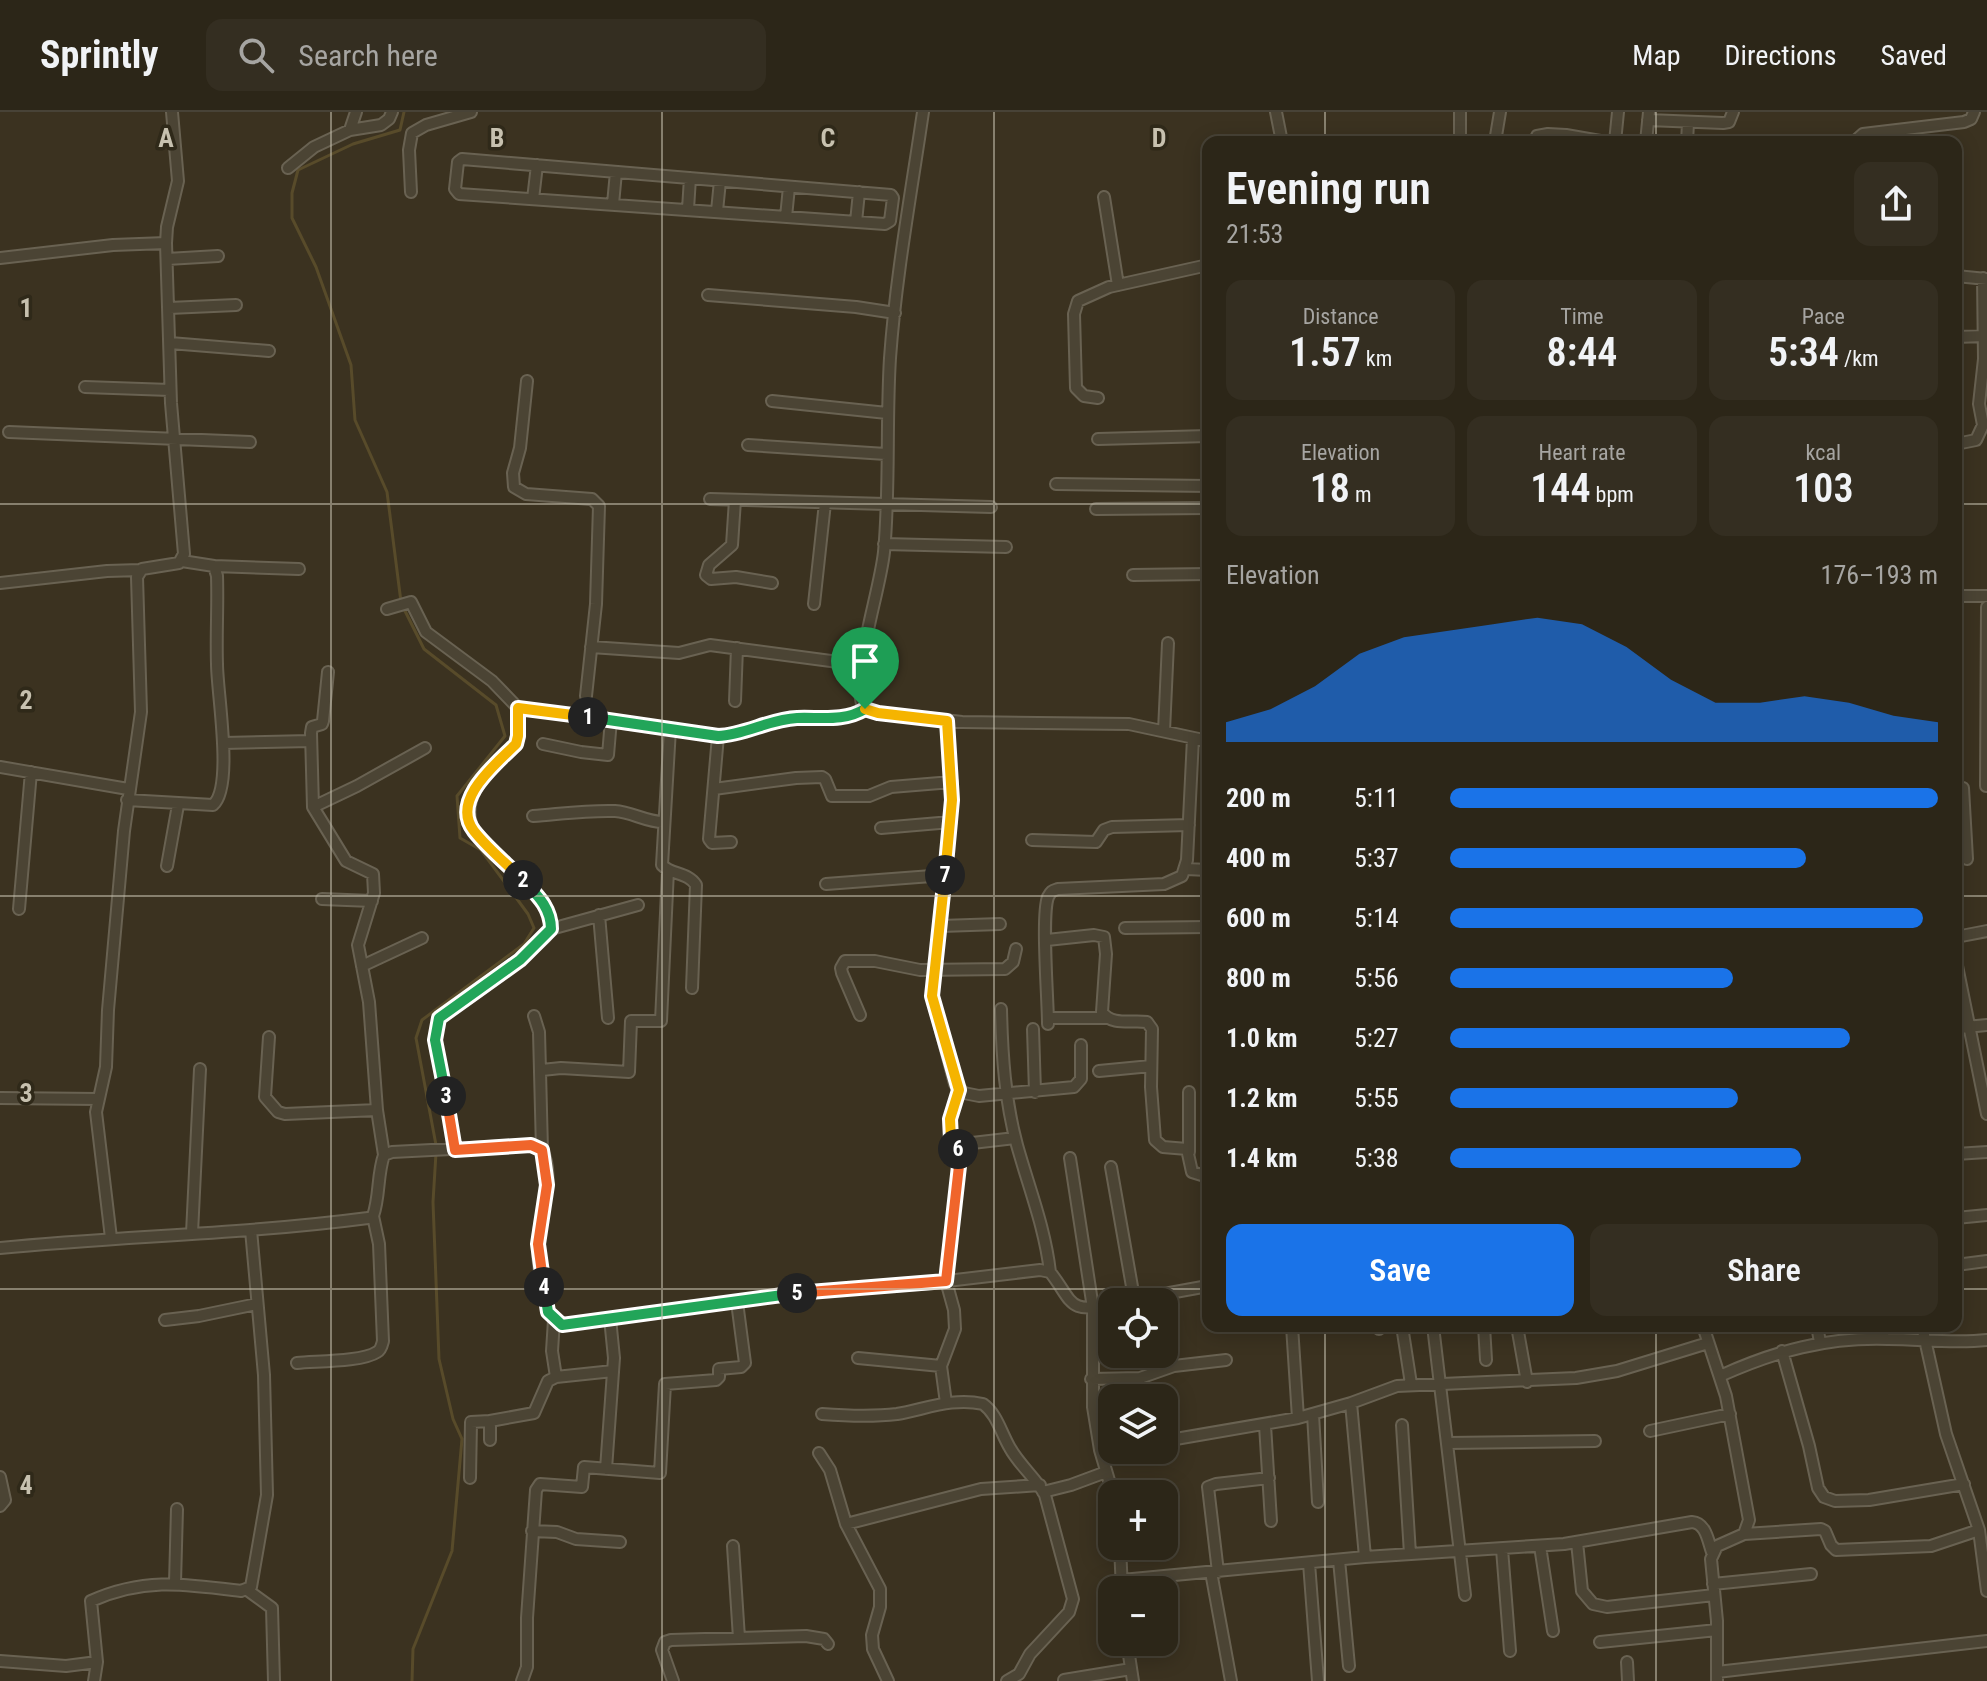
<!DOCTYPE html>
<html lang="en">
<head>
<meta charset="utf-8">
<style>
	body { margin:0; font-family:"Roboto Condensed",sans-serif; background:#342e21; color:#f1f3f6; height:100vh; display:flex; flex-direction:column; font-size:30px; white-space:nowrap }
	* { box-sizing:border-box; margin:0 }
	p { font-size:26px; color:#a6a5a2 }
	.icon { flex:none; width:44px; height:44px; fill:none; stroke:currentColor; stroke-width:2; stroke-linecap:round; stroke-linejoin:round }
	.map { position:relative; flex:1; overflow:hidden }
	.side { position:absolute; left:1202px; top:24px; width:760px; height:1196px; display:flex; flex-direction:column; background:#2c2618; border-radius:16px; box-shadow:0 4px 20px #0003,0 0 0 2px #484337 }
	.side>* { flex:none }
	.controls { position:absolute; left:1098px; top:1176px; display:grid; gap:16px }
	.controls a { display:grid; place-items:center; width:80px; height:80px; border-radius:16px; background:#2c2618; box-shadow:0 4px 20px #0003,0 0 0 2px #484337; font-size:40px }
	.pin { position:absolute; display:grid; place-items:center; width:68px; height:68px; color:#fff; margin:-82px -34px; border-radius:50% 50% 50% 0; rotate:-45deg; box-shadow:0 0 8px #0007 }
	.pin .icon { rotate:45deg }
	.km { position:absolute; width:40px; height:40px; margin:-20px; border-radius:50%; background:#222; color:#fff; font-size:22px; line-height:40px; text-align:center }
	.round { display:grid; place-items:center; flex:none; width:84px; height:84px; border-radius:16px; background:#342e21 }
	.summary { display:flex; align-items:center; justify-content:space-between; height:136px; padding:0 24px }
	h1 { font-size:44px; font-weight:600; line-height:60px }
	.figures { display:grid; grid-template-columns:repeat(3,1fr); gap:12px; height:136px; padding:8px 24px }
	.figures div { display:grid; align-content:center; border-radius:16px; background:#342e21; text-align:center }
	.figures b { font-size:40px; font-weight:600 }
	.figures small { font-size:22px; font-weight:400 }
	.figures p { font-size:22px }
	.chart { height:224px; padding:16px 24px }
	.chart p { display:flex; justify-content:space-between }
	.chart svg { width:100%; height:144px; margin-top:8px; fill:#1a73e8; opacity:.7 }
	.action { display:flex; gap:16px; margin-top:auto; padding:16px 24px }
	.action a { flex:1; height:92px; border-radius:16px; background:#1a73e8; color:#fff; font-size:32px; font-weight:600; line-height:92px; text-align:center }
	.action a+a { background:#342e21; color:#f1f3f6 }
	ul { padding:0 24px; list-style:none; font-size:26px }
	li { display:grid; grid-template-columns:128px 96px 1fr; align-items:center; height:60px }
	li i { height:20px; border-radius:10px; background:#1a73e8 }
	header { display:flex; align-items:center; gap:48px; box-sizing:border-box; height:112px; padding:0 40px; background:#2c2618; border-bottom:2px solid #484337 }
	header strong { font-size:38px }
	nav { display:flex; gap:44px; margin-inline-start:auto; font-size:28px }
	.search { width:560px; height:72px; background:#342e21; display:flex; align-items:center; gap:20px; box-sizing:border-box; padding:0 28px; border-radius:16px; color:#a6a5a2; font-size:30px }
	.map>svg:first-child { display:block }
</style>
</head>
<body>
<header>
<strong>Sprintly</strong>
<div class="search"><svg class="icon" aria-label="search" viewBox="0 0 24 24"><circle cx="10" cy="10" r="6"/><path d="M15 15l6 6"/></svg>Search here</div>
<nav><a>Map</a><a>Directions</a><a>Saved</a></nav>
</header>
<div class="map">
<svg width="1987" height="1569" viewBox="0 0 1987 1569">
	<rect width="100%" height="100%" fill="#3b3220"/>
	<g fill="none" stroke-linecap="round" stroke-linejoin="round">
		<path stroke="#584b2a" stroke-width="3" d="M401 490 387 380 355 308 351 253 316 155 292 106V81L298 58 353 32 400 18 404 0
			M404 497 424 537 496 593 505 624 457 684 460 726 481 738 528 802 534 816 524 832 422 908 416 926 436 1033
			M412 1569 413 1537 452 1439 462 1327 453 1307 439 1247 433 1090 436 1041"/>
		<defs>
			<path id="minor" d="M923 0C911 82 896 163 890 246 886 311 890 376 884 440 880 480 851 561 863 595L878 601 962 610 1129 612 1208 629
				M1276 0 1282 30
				M1648 8 1723 11 1729 10 1733 0
				M350 18 356 0
				M1460 30V0
				M1495 30 1500 0
				M1535 30 1537 24 1548 22 1566 23 1606 30
				M1615 30 1618 0
				M1646 30 1649 0
				M1687 30 1688 11
				M1854 30 1863 22 1964 10 1971 7 1974 0
				M462 47 891 83 893 86 890 109 885 112 459 82 455 77 458 50Z
				M288 56 314 35 350 18 381 13 389 7 392 0
				M411 80 409 38 412 21 426 13 471 0
				M1104 85 1118 173
				M533 87 537 53
				M613 92 616 60
				M688 97 690 66
				M717 99 720 69
				M786 105 789 75
				M856 110 859 80
				M0 146 113 133 166 131
				M167 147 218 144
				M1956 164 1987 167
				M708 183 856 195 895 201
				M169 196 236 193
				M1956 225 1984 224
				M170 231 269 239
				M527 269 520 336 513 361 514 375 526 382 592 387 599 394 596 492 586 584
				M85 275 170 278
				M1098 286 1084 284 1076 276 1074 202 1078 189 1109 175 1208 153
				M772 289 887 301
				M9 320 250 330
				M1098 327 1208 324
				M1956 332 1976 328 1983 313 1979 292 1984 247 1983 166
				M748 333 886 342
				M1056 372 1208 374
				M710 387 991 395
				M735 388 732 433 709 453 706 463 711 467 736 465 772 471
				M1096 397 1208 396
				M884 432 1006 435
				M214 454 299 457
				M1133 463 1208 462
				M0 471 107 459 140 458
				M1956 484H1987
				M814 492 825 391
				M387 497 411 490 426 520 492 569 518 596 718 624C745 623 770 607 797 606 820 604 844 610 865 597
				M591 535 679 541 710 533 861 553
				M328 560 323 609 322 612 312 615 311 621 313 695 346 749 373 762 374 781 358 833 369 890 377 998 384 1043
				M735 589 737 536
				M947 609 952 688 932 884 955 972 964 981 979 984 1074 975 1081 967V933
				M670 617 662 753C671 763 688 760 696 773L692 876
				M1164 619 1168 531
				M718 624 709 727 712 731 731 730
				M224 631 310 629
				M543 632 581 640 608 643 611 608
				M0 655 128 677
				M1986 674 1987 495
				M1963 676 1967 747
				M714 677 796 666 822 665 825 667 832 684H869L891 675 952 670
				M127 688 213 693C234 675 217 581 217 552 216 523 218 493 217 464L214 454 182 449
				M313 695 357 674 425 636
				M533 704C560 702 588 698 615 699 632 700 646 710 663 710
				M881 716 951 710
				M1032 728 1096 730 1104 718 1112 715 1189 713
				M167 754 178 693
				M1186 757 1208 758
				M826 772 945 763
				M322 787 372 789
				M19 797 31 660
				M599 803 608 906
				M941 814 1000 812
				M1125 816 1208 815
				M551 817 638 793
				M1956 825 1987 819
				M1047 828 1094 823 1104 825 1106 842 1102 900C1111 914 1132 908 1147 910L1152 917 1151 975 1155 1028 1163 1035 1187 1037 1192 1060 1208 1065
				M1956 849 1987 1002
				M362 854 422 826
				M1001 897C1002 943 1005 989 1017 1033 1029 1076 1045 1116 1050 1160
				M860 903 842 861 841 856 845 849H875L920 858 1005 857 1013 850 1016 837
				M534 904 539 920 542 1038
				M1048 906H1106
				M1048 912C1048 886 1041 804 1048 785 1051 779 1052 779 1058 777L1164 772 1182 764 1187 748 1193 626
				M1956 916 1987 913
				M1033 917 1035 980
				M269 925 265 985 278 1000 285 1002 377 998
				M542 958 561 956 629 960 631 909H661L668 758
				M1099 959 1151 954
				M0 986 98 987
				M955 1033 1015 1026
				M455 1038 435 928 439 906 520 848 545 825 551 817 549 802 543 789 474 719C456 683 493 656 516 632L518 624V596
				M1189 1040V980
				M1956 1042 1987 1040
				M1070 1046 1093 1196V1295L1100 1338 1113 1382
				M1111 1055 1134 1186
				M1956 1106 1987 1103
				M192 1121 200 957
				M111 1126 96 1000 106 955 108 898 124 719 141 600 137 465 142 457 179 451 184 442 171 291 166 131 167 115 178 69 172 0
				M0 1136C123 1124 246 1122 368 1106L373 1104C380 1084 377 1063 384 1043L392 1040 531 1033 542 1038C556 1067 539 1101 538 1131 537 1153 544 1178 548 1200L562 1213 807 1180 930 1171 1040 1158 1050 1160C1073 1189 1067 1203 1112 1192
				M1956 1153 1987 1149
				M1120 1190 1208 1174
				M165 1208 199 1204 257 1192
				M554 1208 552 1239 556 1265
				M1292 1214 1298 1306
				M1379 1214V1217
				M1402 1214 1411 1272
				M1433 1214 1465 1483
				M1484 1214 1486 1248
				M1517 1214 1527 1270
				M1703 1214 1726 1284 1749 1408 1744 1422 1717 1434 1711 1447 1717 1509V1569
				M1817 1214 1820 1230
				M1922 1214 1946 1322 1979 1418 1987 1479
				M1782 1239 1809 1334 1818 1376 1824 1385 1835 1389 1869 1388 1964 1372
				M858 1246 941 1254
				M297 1251C316 1249 362 1250 377 1240 381 1238 382 1233 383 1229L379 1132 373 1104
				M1720 1264C1775 1239 1827 1225 1888 1227 1921 1227 1953 1232 1987 1228
				M1091 1267 1140 1266 1174 1254 1226 1248
				M1164 1287H1167
				M946 1291 941 1254 955 1217 954 1198 946 1169 960 1045 951 1027 950 1007 959 978
				M1351 1291 1365 1445
				M1093 1295 1112 1293
				M822 1302C848 1304 872 1305 897 1302 926 1297 953 1285 983 1292 997 1302 1001 1321 1010 1336 1020 1354 1036 1366 1045 1383L1073 1487 1069 1500 1030 1542 1019 1562 1007 1569
				M1313 1302 1318 1390
				M1265 1313 1271 1409
				M1402 1313 1410 1442
				M1650 1319 1730 1302
				M490 1328V1309L534 1301 548 1269 556 1265 613 1259
				M1164 1329 1298 1306 1351 1291 1397 1274 1576 1266 1617 1259 1708 1231
				M1448 1331 1595 1329
				M819 1341 830 1358 846 1412 880 1477V1495L872 1523 873 1537 888 1569
				M606 1357 614 1246 610 1206
				M0 1365 5 1388 0 1394
				M470 1366 471 1310 490 1309
				M1043 1380 1071 1373 1106 1360
				M1143 1382 1165 1379
				M846 1412 981 1377 1040 1373
				M532 1419 557 1420 576 1427 620 1430
				M1744 1422 1821 1417 1825 1419 1831 1433 1836 1438 1931 1434 1979 1418
				M1577 1430 1582 1479 1593 1492 1607 1495 1714 1483
				M733 1434 739 1526
				M1120 1434 1122 1478
				M1540 1434 1553 1519
				M1502 1437 1510 1539
				M1339 1448 1349 1554
				M1309 1451 1318 1569
				M1211 1460 1231 1569
				M1218 1460 1208 1375 1216 1372 1269 1366
				M1122 1468 1365 1445 1564 1432 1692 1410C1706 1411 1708 1429 1712 1440
				M175 1471 177 1397
				M1713 1472 1811 1462
				M246 1477 272 1496 274 1569
				M1127 1530 1133 1569
				M1600 1530 1717 1518
				M0 1549 66 1554 97 1550
				M1627 1550 1628 1569
				M1717 1560 1987 1529
				M1064 1568 1131 1557
				M94 1569 97 1550 91 1489C144 1465 186 1472 241 1479L251 1475 267 1383 264 1263 251 1118
				M522 1569 527 1555V1506L536 1378 540 1372 582 1375 584 1355 660 1361 665 1272 716 1268 719 1265V1257L741 1255 745 1251 737 1190
				M673 1569 662 1538 665 1530 671 1528 806 1524 824 1527 828 1532"/>
		</defs>
		<use href="#minor" stroke="#696252" stroke-width="14"/>
		<use href="#minor" stroke="#4b4434" stroke-width="10"/>
	</g>
	<g fill="none" stroke-linecap="round" stroke-linejoin="round">
		<defs>
			<path id="split-1" d="M588 605 718 624C745 623 770 607 797 606 820 605 844 610 865 597"/>
			<path id="split-2" d="M523 768C507 752 488 737 474 719 450 688 496 652 516 632L518 624V596L588 605"/>
			<path id="split-3" d="M446 984 435 928 439 906 520 848 551 817C551 795 536 782 523 768"/>
			<path id="split-4" d="M446 984 455 1038 531 1033 542 1038 547 1073 538 1132 544 1175"/>
			<path id="split-5" d="M544 1175 548 1200 562 1213 797 1181"/>
			<path id="split-6" d="M797 1181 946 1169 960 1045 958 1037"/>
			<path id="split-7" d="M945 763 932 884 959 978 950 1007 951 1027 958 1037"/>
			<path id="split-8" d="M865 597 878 601 947 609 952 688 945 763"/>
		</defs>
		<use href="#split-1" stroke="#fff" stroke-width="16"/>
		<use href="#split-2" stroke="#fff" stroke-width="16"/>
		<use href="#split-3" stroke="#fff" stroke-width="16"/>
		<use href="#split-4" stroke="#fff" stroke-width="16"/>
		<use href="#split-5" stroke="#fff" stroke-width="16"/>
		<use href="#split-6" stroke="#fff" stroke-width="16"/>
		<use href="#split-7" stroke="#fff" stroke-width="16"/>
		<use href="#split-8" stroke="#fff" stroke-width="16"/>
		<use href="#split-1" stroke="#22a559" stroke-width="10"/>
		<use href="#split-2" stroke="#f5b400" stroke-width="10"/>
		<use href="#split-3" stroke="#22a559" stroke-width="10"/>
		<use href="#split-4" stroke="#f0652b" stroke-width="10"/>
		<use href="#split-5" stroke="#22a559" stroke-width="10"/>
		<use href="#split-6" stroke="#f0652b" stroke-width="10"/>
		<use href="#split-7" stroke="#f5b400" stroke-width="10"/>
		<use href="#split-8" stroke="#f5b400" stroke-width="10"/>
	</g>
	<path fill="none" stroke="#c7c1af" stroke-width="2" stroke-opacity="0.55" d="M331 0V1569M662 0V1569M994 0V1569M1325 0V30M1656 0V30M0 392H1208M1956 392H1987M0 784H1208M1956 784H1987M0 1177H1208M1956 1177H1987M1325 1214V1569M1656 1214V1569"/>
	<g font-size="26" text-anchor="middle" font-weight="bold" fill="#c7c1af" stroke="#2f2919" stroke-width="7" stroke-linejoin="round" paint-order="stroke">
		<text x="166" y="35">A</text>
		<text x="497" y="35">B</text>
		<text x="828" y="35">C</text>
		<text x="1159" y="35">D</text>
		<text x="26" y="205">1</text>
		<text x="26" y="597">2</text>
		<text x="26" y="990">3</text>
		<text x="26" y="1382">4</text>
	</g>
</svg>
<div class="controls">
<a><svg class="icon" aria-label="locate" viewBox="0 0 24 24"><circle cx="12" cy="12" r="6"/><path d="M12 2v4M12 18v4M2 12h4M18 12h4"/></svg></a>
<a><svg class="icon" aria-label="layers" viewBox="0 0 24 24"><path d="M12 4l9 5-9 5-9-5zM3 14l9 5 9-5"/></svg></a>
<a>+</a>
<a>−</a>
</div>
<div class="pin" style="left:865px;top:597px;background:#1e9e55"><svg class="icon" aria-label="arrive" viewBox="0 0 24 24"><path d="M6 21V4h12l-3 4 3 4H6"/></svg></div>
<b class="km" style="left:588px;top:605px">1</b>
<b class="km" style="left:523px;top:768px">2</b>
<b class="km" style="left:446px;top:984px">3</b>
<b class="km" style="left:544px;top:1175px">4</b>
<b class="km" style="left:797px;top:1181px">5</b>
<b class="km" style="left:958px;top:1037px">6</b>
<b class="km" style="left:945px;top:763px">7</b>
<section class="side">
<div class="summary"><div><h1>Evening run</h1><p>21:53</p></div><a class="round"><svg class="icon" aria-label="share" viewBox="0 0 24 24"><path d="M12 15V3M7 8l5-5 5 5M5 13v7h14v-7"/></svg></a></div>
<div class="figures">
<div><p>Distance</p><b>1.57<small> km</small></b></div>
<div><p>Time</p><b>8:44</b></div>
<div><p>Pace</p><b>5:34<small> /km</small></b></div>
</div>
<div class="figures">
<div><p>Elevation</p><b>18<small> m</small></b></div>
<div><p>Heart rate</p><b>144<small> bpm</small></b></div>
<div><p>kcal</p><b>103</b></div>
</div>
<div class="chart"><p><span>Elevation</span>176–193 m</p>
<svg viewBox="0 0 160 44" preserveAspectRatio="none"><path d="M0 44V38L10 34L20 27L30 17L40 12L50 10L60 8L70 6L80 8L90 15L100 25L110 32L120 32L130 30L140 32L150 36L160 38V44z"/></svg>
</div>
<ul>
<li><b>200 m</b>5:11<i style="width:100%"></i></li>
<li><b>400 m</b>5:37<i style="width:73%"></i></li>
<li><b>600 m</b>5:14<i style="width:97%"></i></li>
<li><b>800 m</b>5:56<i style="width:58%"></i></li>
<li><b>1.0 km</b>5:27<i style="width:82%"></i></li>
<li><b>1.2 km</b>5:55<i style="width:59%"></i></li>
<li><b>1.4 km</b>5:38<i style="width:72%"></i></li>
</ul>
<div class="action"><a>Save</a><a>Share</a></div>
</section>
</div>
</body>
</html>
